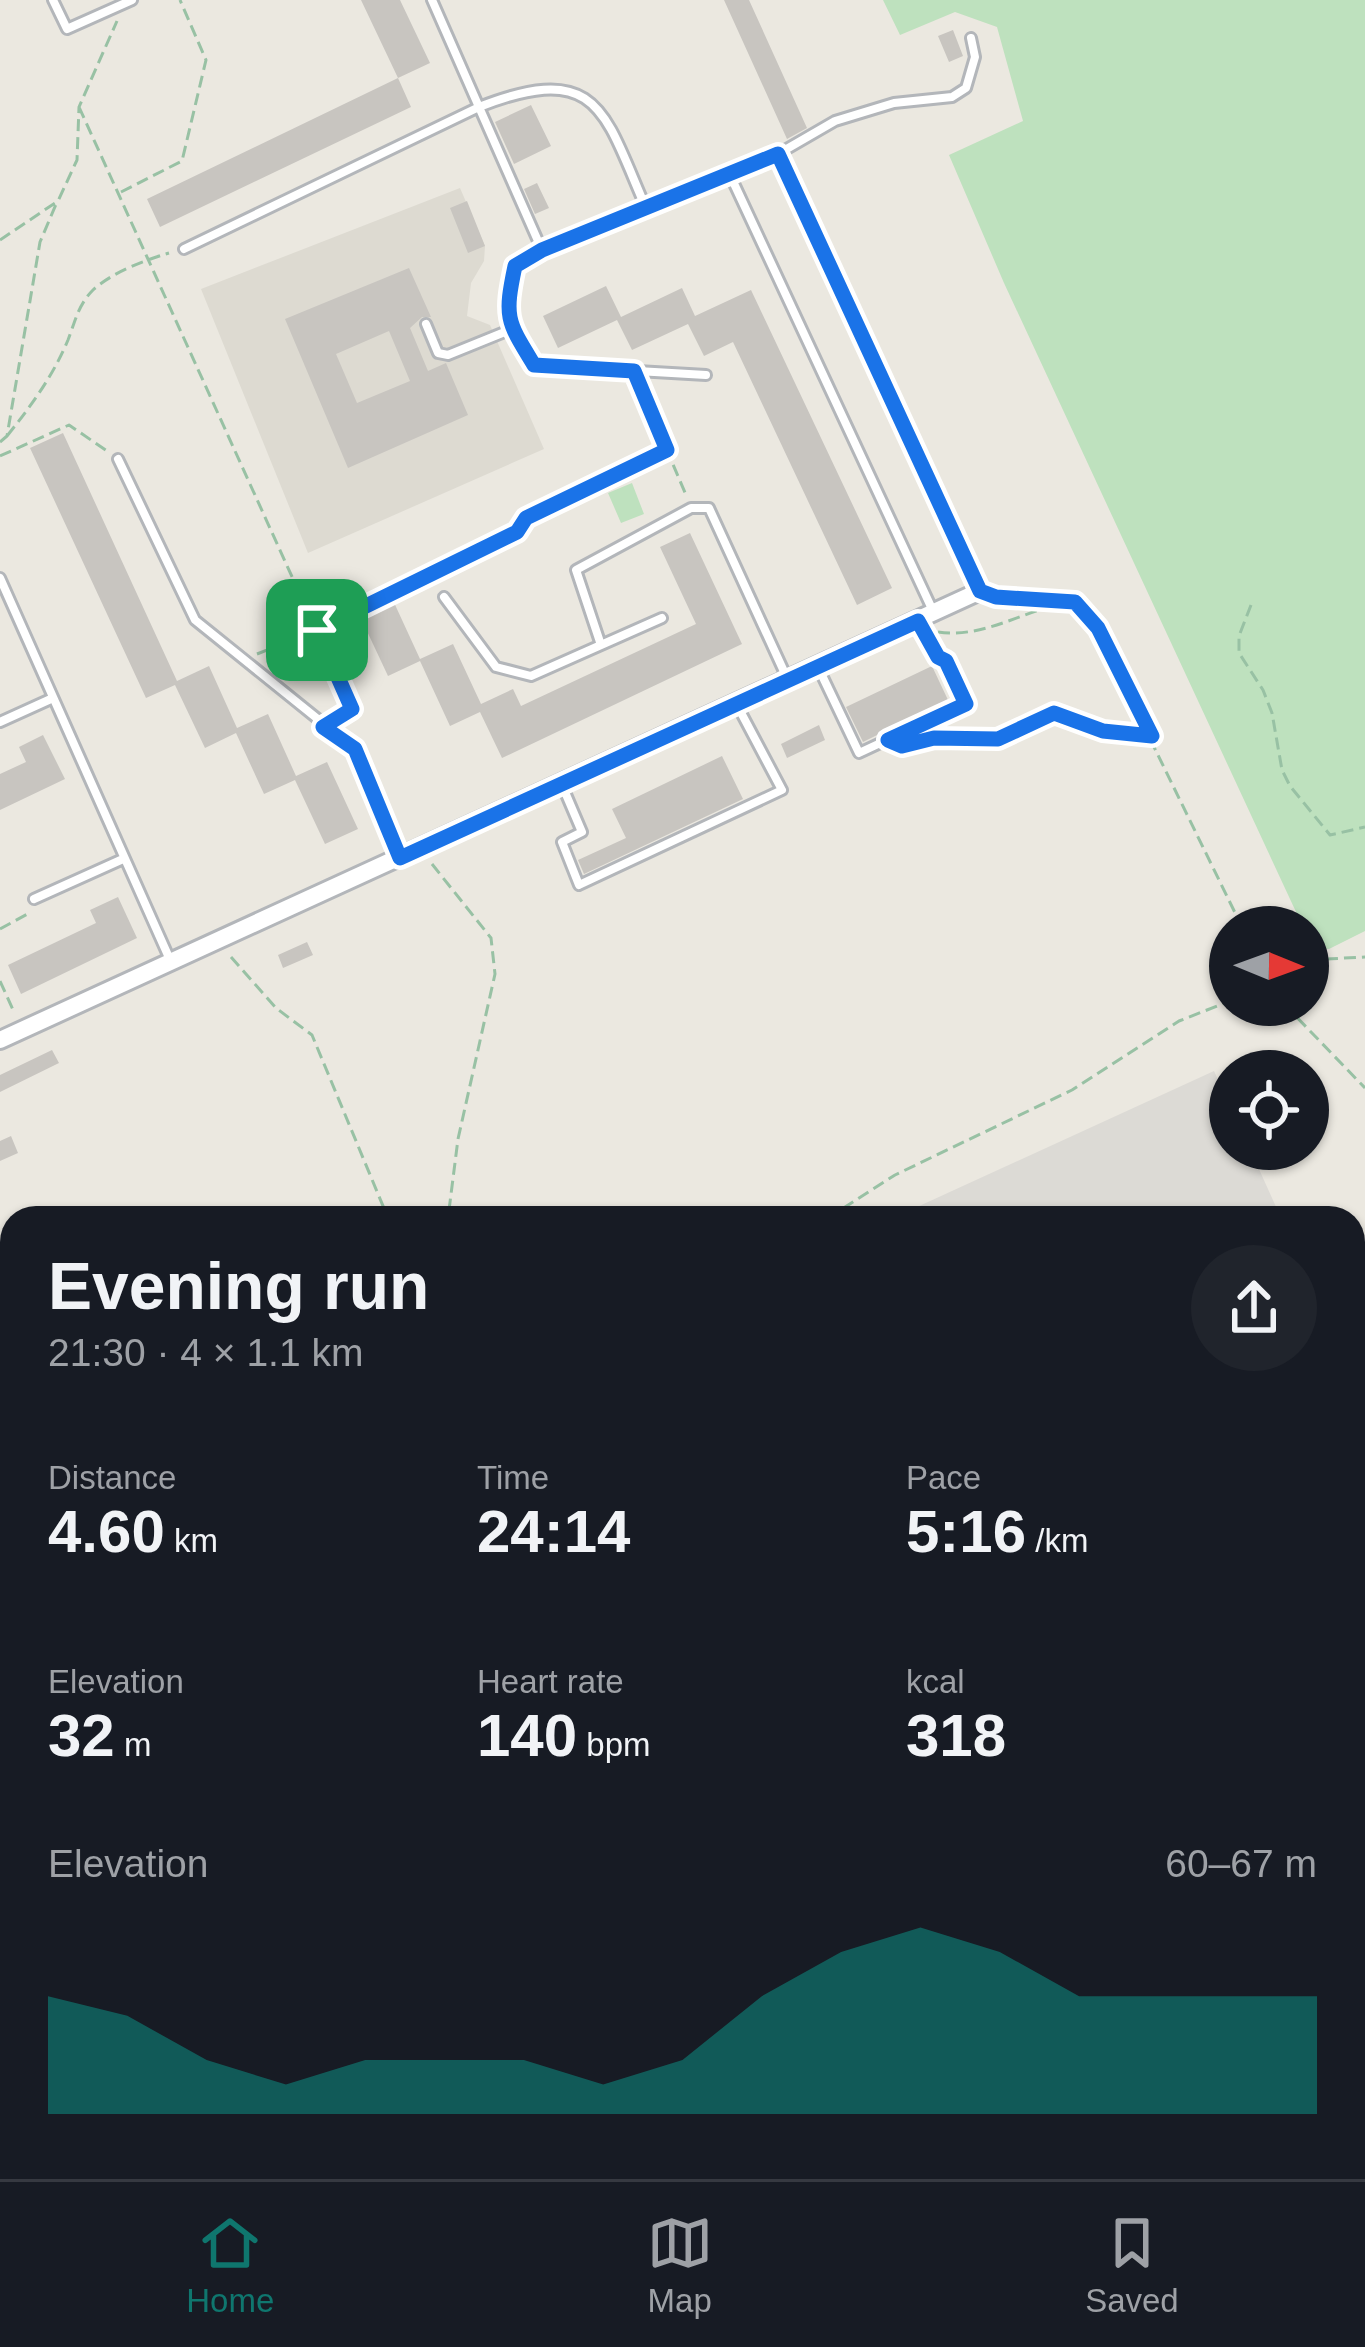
<!DOCTYPE html>
<html lang="en">
<head>
<meta charset="utf-8">
<style>
	body { margin:0; font-family:Arial,sans-serif; background:#20242c; color:#f1f3f6; height:100vh; display:flex; flex-direction:column; font-size:45px; white-space:nowrap }
	* { box-sizing:border-box; margin:0 }
	p { font-size:39px; color:#9ea1a6 }
	.icon { flex:none; width:66px; height:66px; fill:none; stroke:currentColor; stroke-width:2; stroke-linecap:round; stroke-linejoin:round }
	.map { position:relative; flex:1; overflow:hidden }
	.details { position:absolute; left:0px; top:1206px; width:1365px; height:975px; display:flex; flex-direction:column; background:#171b24; border-radius:36px 36px 0 0; box-shadow:0 3px 9px #0004 }
	.details>* { flex:none }
	.needle { width:78px; rotate:91deg }
	.fabs { position:absolute; left:1209px; top:906px; display:grid; gap:24px }
	.fabs a { display:grid; place-items:center; width:120px; height:120px; border-radius:50%; background:#171b24; box-shadow:0 3px 9px #0004; font-size:60px }
	.pin { position:absolute; display:grid; place-items:center; width:102px; height:102px; color:#fff; margin:-51px; border-radius:24px; box-shadow:0 6px 18px #0006 }
	.round { display:grid; place-items:center; flex:none; width:126px; height:126px; border-radius:63px; background:#20242c }
	.summary { display:flex; align-items:center; justify-content:space-between; height:204px; padding:0 48px }
	h1 { font-size:66px; font-weight:700; line-height:90px }
	.figures { display:grid; grid-template-columns:repeat(3,1fr); gap:18px; height:204px; padding:12px 48px }
	.figures div { display:grid; align-content:center }
	.figures b { font-size:60px; font-weight:700 }
	.figures small { font-size:33px; font-weight:400 }
	.figures p { font-size:33px }
	.chart { height:336px; padding:24px 48px }
	.chart p { display:flex; justify-content:space-between }
	.chart svg { width:100%; height:216px; margin-top:12px; fill:#0f766e; opacity:.7 }
	.menu { display:flex; justify-content:space-around; align-items:center; height:168px; border-top:3px solid #363941; background:#171b24; font-size:33px; color:#9ea1a6 }
	.menu a { display:grid; justify-items:center; gap:6px }
	.menu .on { color:#0f766e }
	.map>svg:first-child { display:block }
</style>
</head>
<body>
<div class="map">
<svg width="1365" height="2179" viewBox="0 0 1365 2179">
	<rect width="100%" height="100%" fill="#ebe8e0"/>
	<path fill="#dcdad5" d="M1214 1071 1230 1107V1149H1250L1281 1218H893Z
		M1353 1374 1365 1400V2179H789L784 2169H1353Z"/>
	<path fill="#dddad1" d="M460 188 485 246 484 261 471 283 467 316 490 325 544 449 308 553 201 289Z"/>
	<path fill="#bee1be" d="M883 0H1365V931L1329 949 1312 948 1308 927H1303L1004 283 949 155 1023 121 997 27 955 12 900 35Z
		M632 483 644 514 621 523 608 493Z
		M0 1443 12 1468V2169H336L340 2179H0Z
		M434 2169H751L756 2179H438Z"/>
	<path fill="#c8c5c0" fill-rule="evenodd" d="M361 0H400L430 63 398 78Z
		M724 0H749L807 128 787 139Z
		M953 30 963 56 949 62 938 36Z
		M398 78 411 107 160 227 147 199Z
		M531 105 551 146 514 164 495 122Z
		M537 183 549 208 535 214 524 189Z
		M467 201 485 246 468 253 450 208Z
		M409 268 431 317H422L410 328 428 371 446 363 468 415 348 468 285 319ZM389 331 410 381 357 403 336 354Z
		M606 286 621 317 682 288 695 316 751 290 892 588 857 605 733 342 704 356 688 324 632 350 617 320 558 348 543 316Z
		M63 433 177 681 209 666 237 728 268 714 296 776 327 762 358 829 325 844 295 780 264 794 236 733 205 748 175 685 146 698 30 448Z
		M690 533 742 644 502 758 480 712 450 726 420 661 388 676 358 612 391 596 420 659 453 644 481 704 513 689 521 706 696 624 660 547Z
		M932 666 948 700 863 742 846 707Z
		M819 725 825 740 787 758 781 744Z
		M43 735 65 779 0 810V774L26 762 19 747Z
		M722 756 743 799 584 874 578 860 626 838 612 809Z
		M118 897 137 938 21 994 8 965 96 923 90 910Z
		M307 942 313 955 283 968 278 955Z
		M52 1050 59 1063 0 1092V1075Z
		M11 1136 18 1153 0 1161V1141Z"/>
	<g fill="none" stroke-linecap="round" stroke-linejoin="round">
		<defs>
			<path id="service" d="M53 0 67 29 132 0
				M432 0 479 107C599 60 604 112 646 208
				M730 175 933 611
				M184 249 479 107 542 250
				M426 324 438 353 448 355 512 329
				M706 375 534 365C507 321 504 318 515 266L542 250 778 154 835 121 894 103 952 97 966 88 975 57 971 38
				M118 459 195 620 355 749 400 856
				M0 578 171 962
				M444 597 496 667 531 676 601 645
				M662 618 601 645 576 570 691 508H709L787 678
				M818 667 859 753 966 703 946 661 938 657 918 623
				M0 722 53 698
				M562 785 582 832 562 842 579 885 782 790 737 705
				M34 899 123 859
				M1353 1531 1356 1530
				M1353 1823 1365 1817
				M843 2169 847 2179
				M1325 2169 1330 2179"/>
			<path id="minor" d="M0 1040 980 591 778 154
				M0 1347 12 1373
				M386 2169 391 2179"/>
		</defs>
		<use href="#service" stroke="#b3b6ba" stroke-width="14"/>
		<use href="#minor" stroke="#b3b6ba" stroke-width="22"/>
		<path stroke="#98c1a4" stroke-width="3" stroke-dasharray="12 6" stroke-linecap="butt" d="M79 107 352 709 339 717
			M121 192 182 161 206 60 180 0
			M0 240 58 201 77 160 79 107 117 21
			M638 382 686 495
			M7 436C31 406 53 376 68 340 75 322 78 305 93 290 111 273 145 260 169 253
			M0 442 7 436 40 242 57 202
			M0 456 69 425 107 451
			M999 597 1065 598 1090 616 1242 927
			M1251 605 1239 636V653L1263 690 1272 713 1282 770 1290 786 1330 835 1365 827
			M938 632C986 639 1026 608 1073 602
			M257 654 317 630 517 533 527 518 667 450
			M912 744 934 738 998 739 1053 713 1103 732 1150 736
			M432 864 491 938 495 974 458 1139 448 1218
			M0 929 31 912
			M231 957 276 1008 312 1035 388 1218
			M1308 960 1365 957
			M0 981 14 1012
			M1285 1005 1365 1088
			M828 1218 895 1175 1072 1090 1179 1021 1230 1001
			M0 1266 12 1291
			M0 1569 12 1604
			M0 1629 12 1605
			M254 2169 259 2179
			M279 2169 283 2179
			M426 2169 431 2179
			M767 2169 771 2179"/>
		<use href="#service" stroke="#fff" stroke-width="8"/>
		<use href="#minor" stroke="#fff" stroke-width="16"/>
	</g>
	<g fill="none" stroke-linecap="round" stroke-linejoin="round">
		<defs>
			<path id="route" d="M778 154 980 591 996 597 1075 602 1098 628 1152 736 1103 731 1054 713 998 739 934 738 902 746 888 740 966 704 946 661 938 657 918 621 400 858 355 749 323 727 352 709 317 630 517 532 526 518 667 450 634 371 534 365C507 321 504 318 515 266L542 250Z"/>
		</defs>
		<use href="#route" stroke="#fff" stroke-width="24"/>
		<use href="#route" stroke="#1a73e8" stroke-width="15"/>
	</g>
</svg>
<div class="fabs">
<a><svg class="needle" viewBox="-14 -14 28 28"><path d="M0-13l5 13h-10z" fill="#e53935"/><path d="M0 13l5-13h-10z" fill="#9ea1a6"/></svg></a>
<a><svg class="icon" aria-label="locate" viewBox="0 0 24 24"><circle cx="12" cy="12" r="6"/><path d="M12 2v4M12 18v4M2 12h4M18 12h4"/></svg></a>
</div>
<div class="pin" style="left:317px;top:630px;background:#1e9e55"><svg class="icon" aria-label="arrive" viewBox="0 0 24 24"><path d="M6 21V4h12l-3 4 3 4H6"/></svg></div>
<section class="details">
<div class="summary"><div><h1>Evening run</h1><p>21:30 · 4 × 1.1 km</p></div><a class="round"><svg class="icon" aria-label="share" viewBox="0 0 24 24"><path d="M12 15V3M7 8l5-5 5 5M5 13v7h14v-7"/></svg></a></div>
<div class="figures">
<div><p>Distance</p><b>4.60<small> km</small></b></div>
<div><p>Time</p><b>24:14</b></div>
<div><p>Pace</p><b>5:16<small> /km</small></b></div>
</div>
<div class="figures">
<div><p>Elevation</p><b>32<small> m</small></b></div>
<div><p>Heart rate</p><b>140<small> bpm</small></b></div>
<div><p>kcal</p><b>318</b></div>
</div>
<div class="chart"><p><span>Elevation</span>60–67 m</p>
<svg viewBox="0 0 160 44" preserveAspectRatio="none"><path d="M0 44V20L10 24L20 33L30 38L40 33L50 33L60 33L70 38L80 33L90 20L100 11L110 6L120 11L130 20L140 20L150 20L160 20V44z"/></svg>
</div>
</section>
</div>
<nav class="menu">
<a class="on"><svg class="icon" aria-label="home" viewBox="0 0 24 24"><path d="M3 11l9-7 9 7M6 9v11h12V9"/></svg>Home</a>
<a><svg class="icon" aria-label="map" viewBox="0 0 24 24"><path d="M3 6l6-2 6 2 6-2v14l-6 2-6-2-6 2zM9 4v14M15 6v14"/></svg>Map</a>
<a><svg class="icon" aria-label="saved" viewBox="0 0 24 24"><path d="M7 4h10v16l-5-4-5 4z"/></svg>Saved</a>
</nav>
</body>
</html>
